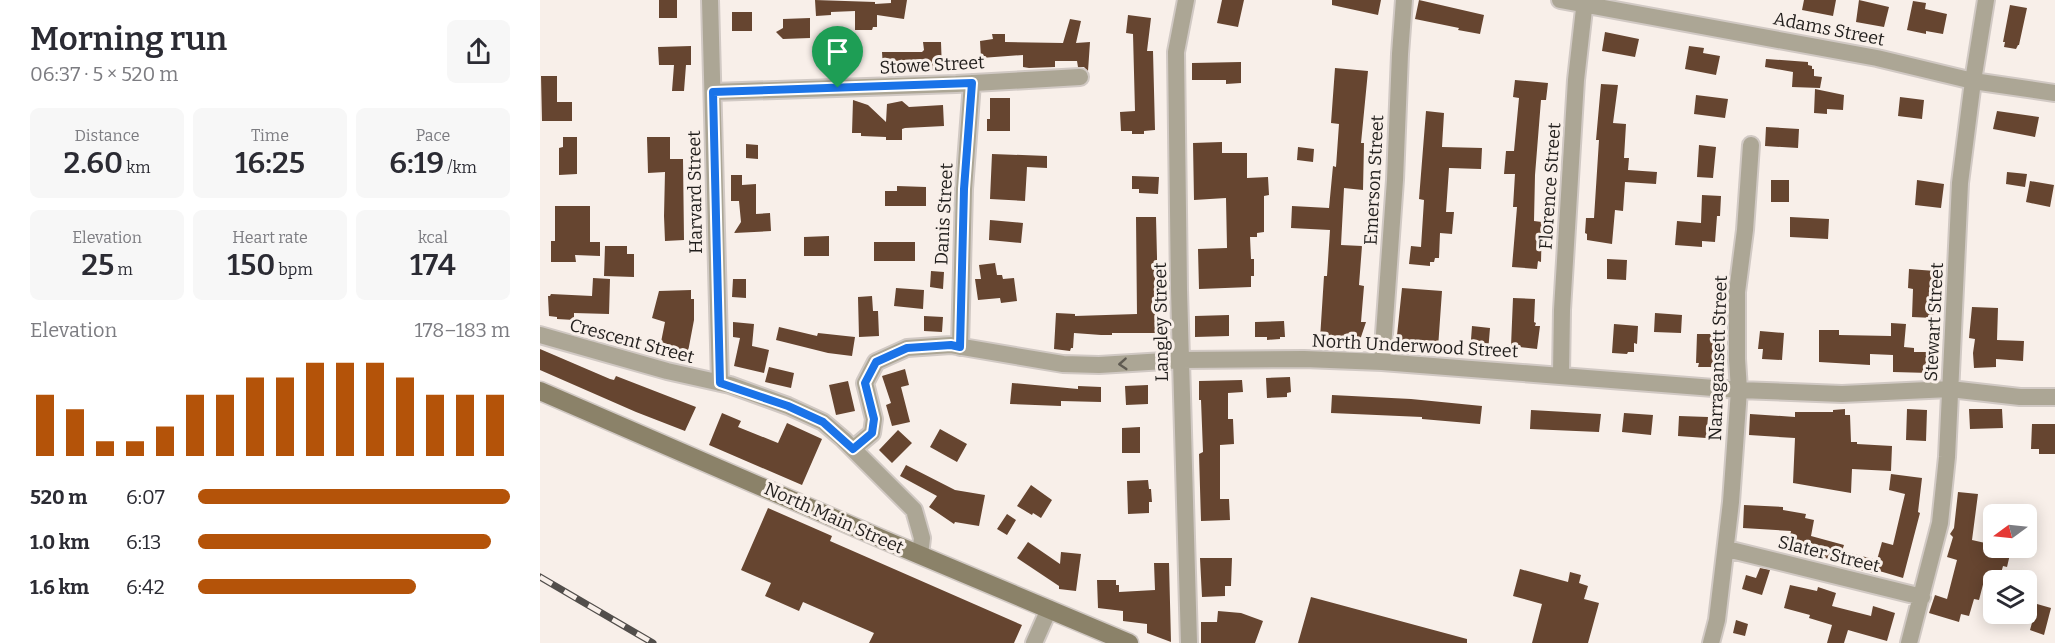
<!DOCTYPE html>
<html lang="en">
<head>
<meta charset="utf-8">
<style>
	body { margin:0; font-family:Bitter,serif; background:#f7f7f7; color:#2b2b33; height:100vh; display:flex; flex-direction:column; font-size:22px; white-space:nowrap }
	* { box-sizing:border-box; margin:0 }
	p { font-size:20px; color:#7c7c81 }
	.icon { flex:none; width:33px; height:33px; fill:none; stroke:currentColor; stroke-width:2; stroke-linecap:round; stroke-linejoin:round }
	.map { position:relative; flex:1; overflow:hidden }
	.panel { display:flex; flex-direction:column; background:#fff; width:540px }
	.panel>* { flex:none }
	.needle { width:39px; rotate:255deg }
	.buttons { position:absolute; left:1443px; top:504px; display:grid; gap:12px }
	.buttons a { display:grid; place-items:center; width:54px; height:54px; border-radius:9px; background:#fff; box-shadow:0 3px 15px #0003; font-size:30px }
	.pin { position:absolute; display:grid; place-items:center; width:51px; height:51px; color:#fff; margin:-62px -26px; border-radius:50% 50% 50% 0; rotate:-45deg; box-shadow:0 0 6px #0007 }
	.pin .icon { rotate:45deg }
	.round { display:grid; place-items:center; flex:none; width:63px; height:63px; border-radius:9px; background:#f7f7f7 }
	.head { display:flex; align-items:center; justify-content:space-between; height:102px; padding:0 30px }
	h1 { font-size:33px; font-weight:600; line-height:45px }
	.stats { display:grid; grid-template-columns:repeat(3,1fr); gap:9px; height:102px; padding:6px 30px }
	.stats div { display:grid; align-content:center; border-radius:9px; background:#f7f7f7; text-align:center }
	.stats b { font-size:30px; font-weight:600 }
	.stats small { font-size:16px; font-weight:400 }
	.stats p { font-size:16px }
	.chart { height:168px; padding:12px 30px }
	.chart p { display:flex; justify-content:space-between }
	.chart svg { width:100%; height:108px; margin-top:6px; stroke:#b45309; stroke-width:6 }
	ul { padding:0 30px; list-style:none; font-size:20px }
	li { display:grid; grid-template-columns:96px 72px 1fr; align-items:center; height:45px }
	li i { height:15px; border-radius:8px; background:#b45309 }
	main { display:flex; flex:1; min-height:0 }
	.map>svg:first-child { display:block }
</style>
</head>
<body>
<main>
<section class="panel">
<div class="head"><div><h1>Morning run</h1><p>06:37 · 5 × 520 m</p></div><a class="round"><svg class="icon" aria-label="share" viewBox="0 0 24 24"><path d="M12 15V3M7 8l5-5 5 5M5 13v7h14v-7"/></svg></a></div>
<div class="stats">
<div><p>Distance</p><b>2.60<small> km</small></b></div>
<div><p>Time</p><b>16:25</b></div>
<div><p>Pace</p><b>6:19<small> /km</small></b></div>
</div>
<div class="stats">
<div><p>Elevation</p><b>25<small> m</small></b></div>
<div><p>Heart rate</p><b>150<small> bpm</small></b></div>
<div><p>kcal</p><b>174</b></div>
</div>
<div class="chart"><p><span>Elevation</span>178–183 m</p>
<svg viewBox="0 0 160 44" preserveAspectRatio="none"><path d="M5 44V19M15 44V25M25 44V38M35 44V38M45 44V32M55 44V19M65 44V19M75 44V12M85 44V12M95 44V6M105 44V6M115 44V6M125 44V12M135 44V19M145 44V19M155 44V19"/></svg>
</div>
<ul>
<li><b>520 m</b>6:07<i style="width:100%"></i></li>
<li><b>1.0 km</b>6:13<i style="width:94%"></i></li>
<li><b>1.6 km</b>6:42<i style="width:70%"></i></li>
</ul>
</section>
<div class="map">
<svg width="1515" height="643" viewBox="0 0 1515 643">
	<rect width="100%" height="100%" fill="#f8efe9"/>
	<path fill="#664530" d="M119 0H137V18H119Z
		M275 0 335 2V4L351 3V0H367L364 19 337 15V27H333L332 30H315V11L291 12V15L276 16Z
		M682 0H704L698 27 677 23Z
		M792 0H841L838 15 792 5Z
		M879 0 944 15 940 34 918 30 919 28 875 19Z
		M1264 0H1296L1293 16 1262 10Z
		M1319 0 1349 7 1344 27 1316 22Z
		M1373 1 1386 3 1385 9 1407 14 1403 34 1386 31V34L1367 30Z
		M1470 5 1487 8 1479 45H1478L1476 49 1464 47 1465 42H1463Z
		M192 12H212V31H192Z
		M588 15 611 18 607 51H613L615 130 604 131V134H592V131H581L580 112 595 111 593 34 586 33Z
		M270 18V38L243 39 236 32 243 28V19Z
		M530 19 541 21 536 43 550 42 548 71 544 67H538L537 61H515V67L489 68 483 67V55L441 58 440 41 453 39 452 34H465V42L523 43Z
		M1065 32 1099 39 1095 57 1062 51Z
		M383 42H401L402 70H349V68H343L342 52H382L384 50Z
		M286 44H305L306 70H287Z
		M151 46V65H146L144 91H132L134 65H119L118 47Z
		M1149 46 1164 48 1163 53 1180 56 1176 75 1145 69Z
		M1226 59 1268 62V65L1272 66V69H1274V76L1282 77 1280 88 1252 87 1253 72 1225 67Z
		M701 62V83L686 84V80H652V63Z
		M795 68 828 71 821 143H824L823 190 804 188 801 245 822 246 819 285 824 286 821 322H826L819 343 780 339 784 276H787L790 230 751 228 752 206 789 208 793 166 796 167 799 124 791 123Z
		M1 76H17V102H32V121H2Z
		M975 80 1008 83 1006 100H1001L995 175 994 221 1002 222 1001 262 998 261 997 269 972 267 977 207H973L975 174H964L966 151H974L979 98 973 97Z
		M1061 84 1078 85 1073 123 1086 124 1084 158H1089L1088 170 1117 172 1116 184 1085 182 1083 211 1075 210 1072 244 1047 240V234L1045 233 1046 218H1054L1059 140H1056Z
		M1275 89 1304 95 1303 110 1287 109V114L1274 113Z
		M1156 95 1188 99 1185 118 1154 114Z
		M1360 97 1384 100 1382 119 1358 116Z
		M450 98H470V131H447V119H450Z
		M313 100 328 105 346 122 347 104 362 101 369 107 403 105 404 126 365 128 362 129V140H346V137L321 136V133H312Z
		M886 111 904 113 902 147 942 148 941 169 909 168 906 212H914L912 234 900 233 899 258H895L894 262H890V266L869 264 871 246 881 247 884 200 879 199Z
		M1457 111 1499 117 1495 137 1453 129Z
		M1226 127 1259 129 1258 148 1225 146Z
		M23 137H37V174L19 175V148L23 147Z
		M107 137H130V159H143L144 240 125 241 124 216 125 172 108 173Z
		M682 142V153H707V178L728 177 729 195 724 196V232L717 233V237H710L711 259H714V276H711V287L659 289 658 249 687 248 686 198 654 200 653 143Z
		M206 144 218 145V159L206 158Z
		M1159 145 1176 147 1173 178 1157 177Z
		M758 147 774 149 773 162 757 160Z
		M452 154 507 156V168L487 167 485 201 450 199Z
		M1467 172 1487 174 1485 187 1466 184Z
		M191 175H202V185L216 184V214L230 213 231 231 194 233 201 222 199 201H191Z
		M592 176 619 177 618 194 599 193V189H592Z
		M1231 180H1249V202H1231Z
		M1377 180 1404 184 1401 208 1375 205Z
		M1490 181 1514 185 1510 207 1486 202Z
		M357 186 386 187V206H345V191H357Z
		M1162 195 1181 196 1180 216H1177L1175 242 1162 241V247L1135 245 1137 221 1161 223Z
		M15 206H50V242H60V256L35 255 36 262H11V241H15Z
		M596 217H616L617 257V267H615V285L618 287V300L615 302V333H572V335H561L534 333 533 348H531L530 351 514 349 516 313 535 314V316L597 314Z
		M1250 217 1289 219 1288 239 1250 237Z
		M450 220 483 223 481 243 449 240Z
		M289 236V256H264V237Z
		M334 242H375V261H334Z
		M65 246H87V254H94V277L64 276Z
		M1067 259 1087 260 1086 280 1067 279Z
		M455 263 457 275H462L463 279 474 278 477 301 461 303 460 298 438 300 435 279H441L439 265Z
		M1369 269 1395 271 1393 318 1372 317 1373 289 1368 288Z
		M391 271 404 272 403 289 390 287Z
		M53 278 70 279 69 314 34 313V320L17 319V317L9 316 8 296H10L11 294 52 296Z
		M193 279H206V298L192 297Z
		M356 288 384 290 383 309 354 306Z
		M862 288 902 291 898 348 856 345Z
		M151 290V299H154V320L147 357 119 352 125 322 112 318 119 291Z
		M332 296 333 311H338L339 336 319 337 318 297Z
		M973 298 995 299 994 322 996 323 995 326H1000L997 349 971 346Z
		M1432 307 1458 308 1457 340 1484 341 1483 361 1456 359V367L1434 368 1433 353 1435 339 1429 338Z
		M1115 313 1142 315 1141 333 1114 332Z
		M689 315V336L655 337V316Z
		M384 316 403 317 402 332 384 331Z
		M744 321 745 337H740V339L727 340V337H715V322Z
		M193 322 214 324 212 346 229 350 224 373 194 366 200 338 193 337Z
		M1351 323 1366 324 1364 347 1374 348V352H1391L1390 373 1353 372V355L1330 354V365L1279 362V330H1299V335L1351 336Z
		M1074 324 1098 326 1097 344 1094 343V352H1088L1087 354 1072 353Z
		M932 326 950 328 948 352H942V354L930 353Z
		M239 327 277 336 278 333 315 337 312 356 288 353 236 340Z
		M1220 331 1244 333 1242 360 1222 359 1223 349H1218Z
		M1157 334H1177L1176 367H1158L1159 363H1156Z
		M0 349 70 379 74 380 76 376 156 407 145 431 96 412 0 370Z
		M229 367 254 373 251 388 225 382Z
		M365 369 369 385 361 387 370 422 352 426 346 405 351 403 342 376Z
		M750 377 751 392 747 393V397L727 398 726 378Z
		M702 380 703 392 688 393V419H693L694 444 680 445V499H689L690 520 661 521 659 454 663 452 661 400H659V381Z
		M308 381 315 411 296 415 289 385Z
		M472 383 538 389V386L561 387V402L521 401V406L470 404Z
		M608 385V404L586 405 585 386Z
		M792 395 871 399 942 406 940 424 882 419V417L791 413Z
		M1305 409V415H1310L1311 442H1317V444L1352 446 1351 471 1312 469 1311 493 1253 483 1255 438 1209 435 1210 414 1255 417V412H1293V410Z
		M1367 409 1387 410 1386 441 1366 440Z
		M1429 409H1462L1463 428 1430 429Z
		M991 410 1061 414 1059 432 990 429Z
		M182 413 201 421 198 427 238 443 247 423 282 439 262 485 169 445Z
		M1084 413 1113 415 1111 435 1082 432Z
		M1139 416 1168 417 1166 438 1138 436Z
		M1492 424H1515V454H1499V449H1491Z
		M600 427V453H582V428Z
		M400 429 427 444 417 462 390 447Z
		M358 430 372 443 352 463 339 450Z
		M366 465 415 490 445 495 439 526 415 522 414 524 389 507 397 496 360 476Z
		M1351 474 1382 478 1378 512 1380 513 1363 578 1336 570V574L1302 565V563L1279 556 1280 554 1248 548 1251 531 1203 528 1204 505 1243 507V510L1266 514 1265 518 1274 520 1271 536 1304 545 1302 551 1337 560 1342 542 1353 545 1365 494 1349 490Z
		M608 480 609 489H611L612 502H609V513L588 514 587 481Z
		M491 485 512 500 501 518 493 513 492 515 477 506Z
		M1418 492 1438 494 1432 540 1454 545V548L1471 550 1467 567 1463 566 1460 577 1446 573 1439 600 1434 599 1429 616 1421 614 1419 622 1389 613 1395 595 1407 599 1417 560 1407 557 1413 537 1410 534 1414 528Z
		M228 508 292 536 290 541 482 625 474 643H329L334 633 263 602 259 611 225 596 231 583 201 570Z
		M467 514 476 520 467 535 457 529Z
		M488 542 520 564 521 552 541 554 536 591 519 589V586L477 558Z
		M660 558H692L691 586H685V596L662 597Z
		M614 563H629L631 642 607 633V624L583 621V611L558 608 557 580H576V585H579V592L615 590Z
		M1220 568 1230 570 1222 595 1202 589 1206 575 1216 578Z
		M980 569 1028 582 1030 572 1041 575 1039 583 1048 586 1044 599 1059 603 1048 643H992L1002 604 973 596Z
		M1250 585 1277 591 1278 587 1296 593 1292 606 1331 616 1333 606 1355 613 1347 641 1308 630 1304 643H1287L1292 625 1269 618 1270 615 1244 608Z
		M771 597 927 639V643H758Z
		M1497 604 1511 608 1504 635 1490 630Z
		M678 611 701 613 723 621 715 643H661V622H677Z
		M1196 620 1208 624 1205 636 1193 633Z"/>
	<g fill="none" stroke-linecap="round" stroke-linejoin="round">
		<defs>
			<path id="minor" d="M170 0 180 383
				M646 0 636 52 639 290 649 643
				M1020 0 1337 58 1433 81 1515 93
				M173 92 416 84 540 77
				M0 335 127 371 190 385 248 406 283 422 303 439 374 510 382 538 380 555
				M420 347 424 189 432 83
				M842 362 855 180 860 54 864 0
				M1021 374 1022 310 1036 80 1045 0
				M313 449 332 433 334 419 325 383 336 362 367 348 411 345 523 364 559 365 641 360 764 359 842 362 1199 390 1302 394 1410 389 1480 397H1515
				M1187 549 1382 597
				M494 643 509 609
				M1171 643 1177 620 1191 502 1199 390 1197 359V292L1205 230 1211 145
				M1369 643 1400 523 1407 457 1420 183 1433 81 1446 0"/>
			<path id="secondary" d="M0 391 342 539 589 643"/>
		</defs>
		<use href="#minor" stroke="#d1c9c4" stroke-width="20"/>
		<use href="#secondary" stroke="#d1c9c4" stroke-width="21"/>
		<use href="#minor" stroke="#aca695" stroke-width="16"/>
		<use href="#secondary" stroke="#8b8269" stroke-width="18"/>
		<defs>
			<path id="rail" d="M0 577 113 643"/>
		</defs>
		<use href="#rail" stroke="#524e4b" stroke-width="7"/>
		<use href="#rail" stroke="#f8efe9" stroke-width="4.5" stroke-dasharray="14" stroke-linecap="butt"/>
	</g>
	<defs><path id="oneway-chevron" d="M-2-3.5L2.5 0L-2 3.5" fill="none" stroke-width="1.6" stroke-linecap="round" stroke-linejoin="round" transform="scale(1.5)"/></defs>
	<use stroke="#605b52" href="#oneway-chevron" transform="translate(583 364) rotate(176)"/>
	<g fill="none" stroke-linecap="round" stroke-linejoin="round">
		<defs>
			<path id="route" d="M432 83 424 189 420 347 411 345 367 348 336 362 325 383 334 419 332 433 313 449 283 422 248 406 180 383 173 92Z"/>
		</defs>
		<use href="#route" stroke="#fff" stroke-width="12"/>
		<use href="#route" stroke="#1a73e8" stroke-width="8"/>
	</g>
	<g text-anchor="middle" dominant-baseline="central" stroke-width="6" stroke-linejoin="round" paint-order="stroke">
		<g font-size="18" fill="#211e1c" stroke="#f8efe9">
			<text transform="translate(1289 29) rotate(11)">Adams Street</text>
			<text transform="translate(392 65) rotate(-3)">Stowe Street</text>
			<text transform="translate(834 180) rotate(-87)">Emerson Street</text>
			<text transform="translate(1010 186) rotate(-86)">Florence Street</text>
			<text transform="translate(155 192) rotate(-91)">Harvard Street</text>
			<text transform="translate(404 214) rotate(-87)">Danis Street</text>
			<text transform="translate(621 322) rotate(-91)">Langley Street</text>
			<text transform="translate(1394 322) rotate(-87)">Stewart Street</text>
			<text transform="translate(92 341) rotate(15)">Crescent Street</text>
			<text transform="translate(875 346) rotate(3)">North Underwood Street</text>
			<text transform="translate(1178 358) rotate(-88)">Narragansett Street</text>
			<text transform="translate(294 518) rotate(24)">North Main Street</text>
			<text transform="translate(1289 554) rotate(14)">Slater Street</text>
		</g>
	</g>
</svg>
<div class="buttons">
<a><svg class="needle" viewBox="-14 -14 28 28"><path d="M0-13l5 13h-10z" fill="#e53935"/><path d="M0 13l5-13h-10z" fill="#7c7c81"/></svg></a>
<a><svg class="icon" aria-label="layers" viewBox="0 0 24 24"><path d="M12 4l9 5-9 5-9-5zM3 14l9 5 9-5"/></svg></a>
</div>
<div class="pin" style="left:298px;top:88px;background:#1e9e55"><svg class="icon" aria-label="arrive" viewBox="0 0 24 24"><path d="M6 21V4h12l-3 4 3 4H6"/></svg></div>
</div>
</main>
</body>
</html>
